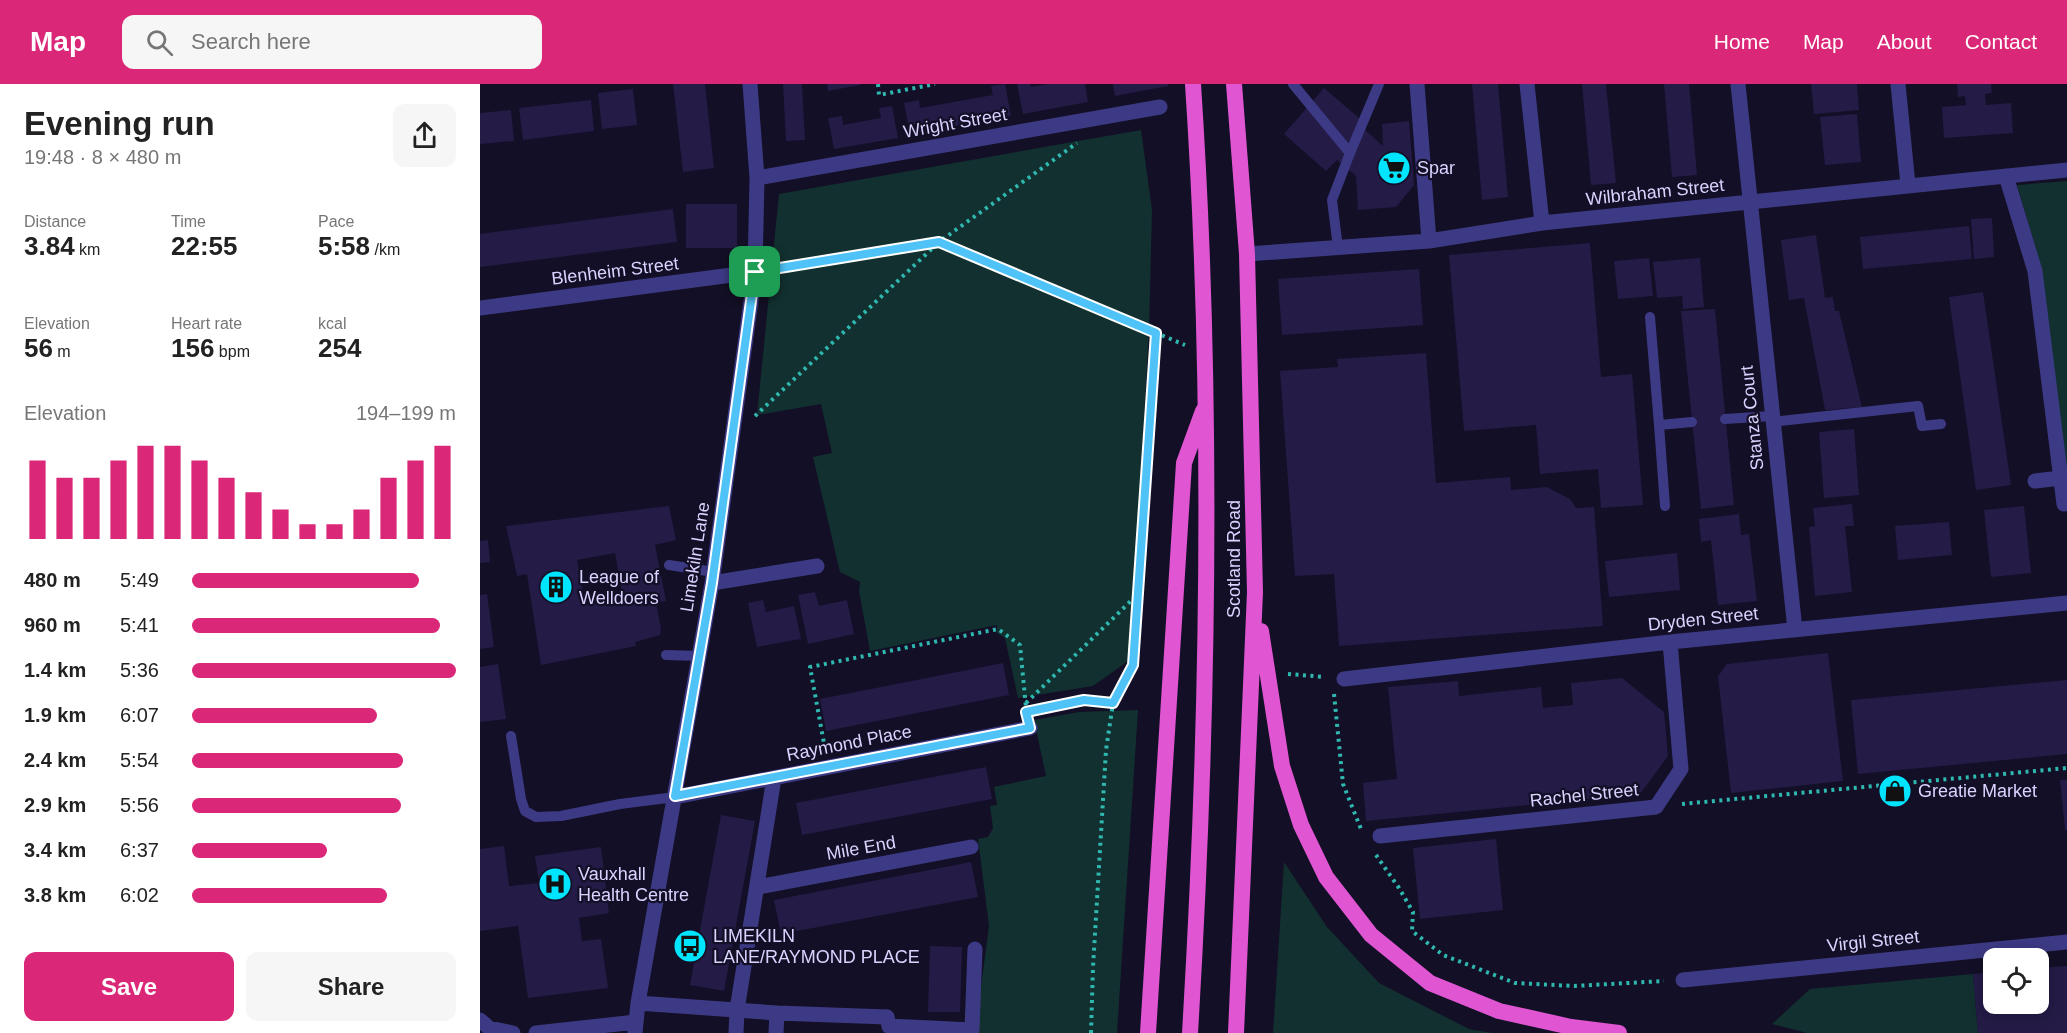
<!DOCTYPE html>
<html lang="en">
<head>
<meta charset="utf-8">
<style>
	body { margin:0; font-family:Helvetica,sans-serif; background:#f6f6f6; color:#222; height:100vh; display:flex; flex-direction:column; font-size:22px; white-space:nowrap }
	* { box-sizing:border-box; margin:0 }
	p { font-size:20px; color:#767676 }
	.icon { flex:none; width:33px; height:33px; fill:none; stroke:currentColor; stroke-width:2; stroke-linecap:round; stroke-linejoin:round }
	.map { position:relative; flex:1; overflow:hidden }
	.panel { display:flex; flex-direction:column; background:#fff; width:480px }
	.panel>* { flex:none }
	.tools { position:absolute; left:1503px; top:864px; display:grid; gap:12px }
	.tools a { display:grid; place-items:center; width:66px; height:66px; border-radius:12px; background:#fff; box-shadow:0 3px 15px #0003; font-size:30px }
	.pin { position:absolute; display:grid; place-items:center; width:51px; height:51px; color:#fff; margin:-26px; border-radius:12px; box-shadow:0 3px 9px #0006 }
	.round { display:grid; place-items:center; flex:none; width:63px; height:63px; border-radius:12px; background:#f6f6f6 }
	.overview { display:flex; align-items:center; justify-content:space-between; height:102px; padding:0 24px }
	h1 { font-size:33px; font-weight:600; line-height:45px }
	.figures { display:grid; grid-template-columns:repeat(3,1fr); gap:9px; height:102px; padding:6px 24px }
	.figures div { display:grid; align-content:center }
	.figures b { font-size:26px; font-weight:600 }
	.figures small { font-size:16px; font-weight:400 }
	.figures p { font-size:16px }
	.chart { height:168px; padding:12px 24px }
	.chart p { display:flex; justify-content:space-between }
	.chart svg { width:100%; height:108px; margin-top:6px; stroke:#db2777; stroke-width:6 }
	.action { display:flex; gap:12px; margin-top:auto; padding:12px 24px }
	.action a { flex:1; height:69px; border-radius:12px; background:#db2777; color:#fff; font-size:24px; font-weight:600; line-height:69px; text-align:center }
	.action a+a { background:#f6f6f6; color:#222 }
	ul { padding:0 24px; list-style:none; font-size:20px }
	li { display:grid; grid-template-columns:96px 72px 1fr; align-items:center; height:45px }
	li i { height:15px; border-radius:8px; background:#db2777 }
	header { display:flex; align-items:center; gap:36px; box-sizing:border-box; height:84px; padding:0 30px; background:#db2777; color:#fff }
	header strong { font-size:28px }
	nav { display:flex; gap:33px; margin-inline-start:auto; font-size:21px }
	.search { width:420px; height:54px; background:#f6f6f6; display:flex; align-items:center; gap:15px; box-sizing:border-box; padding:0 21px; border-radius:12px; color:#767676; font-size:22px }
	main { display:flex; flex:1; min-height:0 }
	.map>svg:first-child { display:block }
</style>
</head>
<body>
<header>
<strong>Map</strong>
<div class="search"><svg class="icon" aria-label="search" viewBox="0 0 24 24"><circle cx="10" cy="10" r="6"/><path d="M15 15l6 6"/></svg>Search here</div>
<nav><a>Home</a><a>Map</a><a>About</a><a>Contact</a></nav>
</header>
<main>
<section class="panel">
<div class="overview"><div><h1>Evening run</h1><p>19:48 · 8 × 480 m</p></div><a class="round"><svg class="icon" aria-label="share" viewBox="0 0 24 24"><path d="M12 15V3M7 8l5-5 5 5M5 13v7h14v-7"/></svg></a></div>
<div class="figures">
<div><p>Distance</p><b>3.84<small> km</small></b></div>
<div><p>Time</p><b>22:55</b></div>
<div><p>Pace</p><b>5:58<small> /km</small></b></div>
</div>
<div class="figures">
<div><p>Elevation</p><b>56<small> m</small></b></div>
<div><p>Heart rate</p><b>156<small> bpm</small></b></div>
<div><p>kcal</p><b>254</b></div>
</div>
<div class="chart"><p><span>Elevation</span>194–199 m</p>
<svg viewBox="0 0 160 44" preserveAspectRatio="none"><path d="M5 44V12M15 44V19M25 44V19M35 44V12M45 44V6M55 44V6M65 44V12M75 44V19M85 44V25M95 44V32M105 44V38M115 44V38M125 44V32M135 44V19M145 44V12M155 44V6"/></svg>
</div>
<ul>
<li><b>480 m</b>5:49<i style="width:86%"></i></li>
<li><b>960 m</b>5:41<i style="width:94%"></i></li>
<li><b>1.4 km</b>5:36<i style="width:100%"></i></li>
<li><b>1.9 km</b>6:07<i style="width:70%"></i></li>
<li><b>2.4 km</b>5:54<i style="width:80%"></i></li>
<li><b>2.9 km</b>5:56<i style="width:79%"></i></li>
<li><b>3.4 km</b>6:37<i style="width:51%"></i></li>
<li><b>3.8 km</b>6:02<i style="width:74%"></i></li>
</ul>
<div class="action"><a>Save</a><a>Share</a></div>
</section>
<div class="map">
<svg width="1587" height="949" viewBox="0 0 1587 949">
	<rect width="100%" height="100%" fill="#130f26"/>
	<path fill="#12302f" d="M661 46 672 126 669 246 651 575 613 602 538 614 525 554 517 549V541L390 567 379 507 380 498 360 488 333 373 352 369 341 320 277 331 299 110Z
		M1587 97V391L1561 183 1537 101Z
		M658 626 637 949H495L509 842 498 755 508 753 513 744 510 722 517 721 514 703 566 692 554 636 599 628Z
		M804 778 847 843 899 899 989 945 1012 949H793Z
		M1493 890 1498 949H1327L1292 940 1330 905Z"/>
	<path fill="#241b47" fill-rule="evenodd" d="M193 0H225L234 84 203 88Z
		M303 0H322L325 56 306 57Z
		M347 0H380V1L348 7Z
		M525 0 531 32 430 50 424 19 439 16 440 24 513 11 511 2Z
		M537 0H550L551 3 569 0H605L608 18 543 30Z
		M633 0H688V2L635 12Z
		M992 0H1018L1028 113 1002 116Z
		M1102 0H1126L1136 99 1111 101Z
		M1184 0H1209L1217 91 1192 93Z
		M1331 0H1377L1379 26 1334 30Z
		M1477 0H1511L1512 9 1505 10 1506 21 1531 19 1533 49 1464 54 1462 23 1486 21 1485 12 1478 13Z
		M844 4 886 40 883 44 903 62 902 40 929 37 934 101 916 123 878 126 876 92 857 76 846 87 804 50Z
		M153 5 157 41 122 45 118 9Z
		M111 16 114 47 43 56 39 24Z
		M412 22 418 54 354 65 348 34 362 32 363 41 401 34 399 24Z
		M31 26 34 57 0 60V29Z
		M1377 30 1381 78 1345 81 1340 33Z
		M206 120H257V164H206Z
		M193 125 197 158 0 183V150Z
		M1512 134 1514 173 1494 175 1491 135Z
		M1489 142 1492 175 1383 185 1380 153Z
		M1336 151 1345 214 1353 213 1355 227H1359L1382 323 1345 326 1324 214 1309 216 1301 156Z
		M1110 159 1121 293 1152 290 1163 421 1121 424 1118 385 1060 390 1056 341 984 347 969 171Z
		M1169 174 1173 212 1138 215 1134 177Z
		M1220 174 1224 223 1203 225 1202 212 1177 214 1173 178Z
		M939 185 943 241 802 251 798 195Z
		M1503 208 1531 401 1496 406 1469 213Z
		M1235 225 1254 421 1221 425 1201 227Z
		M946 269 956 399 1030 393 1031 406 1067 403 1090 415 1096 424 1114 423 1123 542 859 562 854 490 815 492 800 287 858 283 857 275Z
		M1374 345 1379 411 1344 414 1339 348Z
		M1372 420 1374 442H1365L1372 508 1335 512 1329 443 1335 442 1333 424Z
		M189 422 196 456 175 461 186 517 176 519 181 544 180 551 155 558 156 562 61 581 47 490 37 492 26 442ZM135 469 143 513 105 521 97 476Z
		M1544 422 1551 489 1511 493 1504 426Z
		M1259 430 1261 451 1269 450 1277 517 1238 521 1231 456 1221 458 1219 435Z
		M1469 438 1472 471 1418 476 1415 442Z
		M8 456 10 478 0 479V457Z
		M1197 469 1200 506 1129 513 1125 477Z
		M335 508 339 522 367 516 374 550 328 560 318 511Z
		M7 510 14 563 0 565V511Z
		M283 516 286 528 314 522 321 555 277 563 268 519Z
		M1348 569 1363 697 1251 709 1238 592 1247 580Z
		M523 579 529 611 346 647 340 615Z
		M18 580 26 635 0 638V583Z
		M1142 594 1184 628 1188 672 1160 710 886 737 883 699 917 695 908 603 978 597 979 612 1061 603 1063 624 1093 621 1091 599Z
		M1587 596V670L1378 690 1371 616Z
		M506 683 512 715 322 751 316 719Z
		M1580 696H1587V746H1585Z
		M241 731 275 737 244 907 210 901Z
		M1016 755 1023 826 940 835 933 764Z
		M24 762 29 802 59 799 55 772 121 763 129 829 99 834 102 857 121 855 128 904 48 914 38 842 0 847V765Z
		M491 778 498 813 301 850 294 816Z
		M450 862 482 863 480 928H448Z
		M1587 882V949H1498L1493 890 1514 888V920H1558V884Z"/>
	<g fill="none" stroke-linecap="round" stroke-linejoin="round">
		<path stroke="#2fb8b0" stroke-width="4" stroke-dasharray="3 4.5" stroke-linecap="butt" d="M398 0 399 11 455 0
			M293 185 459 158 597 59
			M275 332 459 158 705 261
			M808 590 845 593
			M854 610 863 700 881 745
			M546 619 657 511
			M558 626 604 616 633 619
			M345 665 330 583 518 545 540 561 546 624
			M1202 720 1587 684
			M896 771 919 804 933 828 932 847 963 871 1035 899 1094 902 1184 897
			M611 949 613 883 626 666 633 619 653 581 676 249"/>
		<path stroke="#3d3a85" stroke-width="10" d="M813 0 870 69 852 116 858 164
			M870 69 899 0
			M1170 233 1179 341
			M1245 335 1292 332
			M1292 338 1438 322 1442 342 1461 340
			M1185 422 1179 341 1212 338
			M189 481 234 488
			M186 571 220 572
			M31 652 41 715 45 727 56 733 81 732 140 720 195 713"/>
		<path stroke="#3d3a85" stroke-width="15" d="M278 803 491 763
			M407 933 409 942 492 946 495 865
			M256 949 257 926 294 694"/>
		<path stroke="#3d3a85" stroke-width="15" d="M937 0 949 157
			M1047 0 1062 139
			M1258 0 1315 546
			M1418 0 1428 101
			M1526 92 1555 187 1584 420
			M277 94 680 23
			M767 170 949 157 1062 139 1587 86
			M0 224 275 188
			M1555 397 1581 394
			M232 499 337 482
			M864 595 1190 558 1587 519
			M195 713 550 644
			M900 752 1176 723 1201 685 1190 558
			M1203 896 1587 858
			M158 919 297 929 407 933
			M0 936 9 944 33 949
			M56 949 156 938
			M155 949 158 919 232 499 275 188 277 94 270 0
			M296 949 297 929"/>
		<path stroke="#e055d1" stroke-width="16" d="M754 0 767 170 775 508 756 949
			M781 547 802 682 821 741 846 793 891 851 950 899 1019 927 1091 943 1139 949
			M668 949 704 379 723 327
			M710 949C729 632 734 317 713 0"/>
	</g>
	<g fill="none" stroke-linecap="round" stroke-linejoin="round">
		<defs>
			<path id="route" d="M459 158 676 249 653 581 633 619 604 616 546 628 550 644 195 712 232 499 275 188Z"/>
		</defs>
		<use href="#route" stroke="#fff" stroke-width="12"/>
		<use href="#route" stroke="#4fc3f7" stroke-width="8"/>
	</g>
	<defs>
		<symbol id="supermarket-disc" viewBox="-11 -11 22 22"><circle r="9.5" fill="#00e5ff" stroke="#130f26"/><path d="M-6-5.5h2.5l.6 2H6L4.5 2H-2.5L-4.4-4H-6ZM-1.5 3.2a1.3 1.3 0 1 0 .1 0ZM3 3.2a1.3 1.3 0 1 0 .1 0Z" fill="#111"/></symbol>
		<symbol id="building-disc" viewBox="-11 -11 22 22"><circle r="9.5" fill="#00e5ff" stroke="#130f26"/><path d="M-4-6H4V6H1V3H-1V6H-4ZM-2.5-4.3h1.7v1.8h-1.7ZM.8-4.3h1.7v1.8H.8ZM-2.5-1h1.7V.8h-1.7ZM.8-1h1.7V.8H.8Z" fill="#111"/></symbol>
		<symbol id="shop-disc" viewBox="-11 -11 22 22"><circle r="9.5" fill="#00e5ff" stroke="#130f26"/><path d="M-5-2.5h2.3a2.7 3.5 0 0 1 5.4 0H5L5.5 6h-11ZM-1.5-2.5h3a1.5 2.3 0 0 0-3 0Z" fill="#111"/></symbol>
		<symbol id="hospital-disc" viewBox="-11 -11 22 22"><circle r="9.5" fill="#00e5ff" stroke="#130f26"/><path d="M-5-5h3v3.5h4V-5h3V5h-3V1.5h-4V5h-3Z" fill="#111"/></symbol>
		<symbol id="bus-disc" viewBox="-11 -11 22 22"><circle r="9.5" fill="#00e5ff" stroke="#130f26"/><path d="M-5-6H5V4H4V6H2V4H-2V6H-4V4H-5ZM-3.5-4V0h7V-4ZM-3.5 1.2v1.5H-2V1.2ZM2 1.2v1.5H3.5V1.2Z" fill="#111"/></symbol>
	</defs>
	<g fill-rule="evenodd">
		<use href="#supermarket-disc" x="895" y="65" width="38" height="38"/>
		<use href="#building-disc" x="57" y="484" width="38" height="38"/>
		<use href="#shop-disc" x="1396" y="688" width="38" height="38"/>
		<use href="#hospital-disc" x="56" y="781" width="38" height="38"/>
		<use href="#bus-disc" x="191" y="843" width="38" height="38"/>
	</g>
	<g text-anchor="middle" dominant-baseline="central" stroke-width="4.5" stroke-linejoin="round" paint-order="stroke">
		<g font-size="18" fill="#d9d4ff" stroke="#130f26">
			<text transform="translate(475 39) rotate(-10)">Wright Street</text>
			<text transform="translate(1175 108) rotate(-6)">Wilbraham Street</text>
			<text transform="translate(135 187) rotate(-7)">Blenheim Street</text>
			<text transform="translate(1272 334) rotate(-96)">Stanza Court</text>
			<text transform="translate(215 473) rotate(-81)">Limekiln Lane</text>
			<text transform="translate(754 475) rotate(-90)">Scotland Road</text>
			<text transform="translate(1223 535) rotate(-6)">Dryden Street</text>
			<text transform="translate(369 659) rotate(-11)">Raymond Place</text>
			<text transform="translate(1104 711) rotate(-6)">Rachel Street</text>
			<text transform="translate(381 764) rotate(-10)">Mile End</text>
			<text transform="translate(1393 857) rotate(-6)">Virgil Street</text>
		</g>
		<g font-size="18" fill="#d9d4ff" stroke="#130f26" text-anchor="start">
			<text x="937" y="84">Spar</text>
			<text x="99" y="493">League of<tspan x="99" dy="21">Welldoers</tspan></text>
			<text x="1438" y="707">Greatie Market</text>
			<text x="98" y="790">Vauxhall<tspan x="98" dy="21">Health Centre</tspan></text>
			<text x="233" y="852">LIMEKILN<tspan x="233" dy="21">LANE/RAYMOND PLACE</tspan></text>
		</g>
	</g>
</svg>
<div class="tools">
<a><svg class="icon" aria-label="locate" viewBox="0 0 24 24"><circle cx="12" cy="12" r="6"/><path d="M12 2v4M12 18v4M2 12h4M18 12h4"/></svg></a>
</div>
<div class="pin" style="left:275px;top:188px;background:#1e9e55"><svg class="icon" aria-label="arrive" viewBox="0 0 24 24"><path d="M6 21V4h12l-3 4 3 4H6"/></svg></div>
</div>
</main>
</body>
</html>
